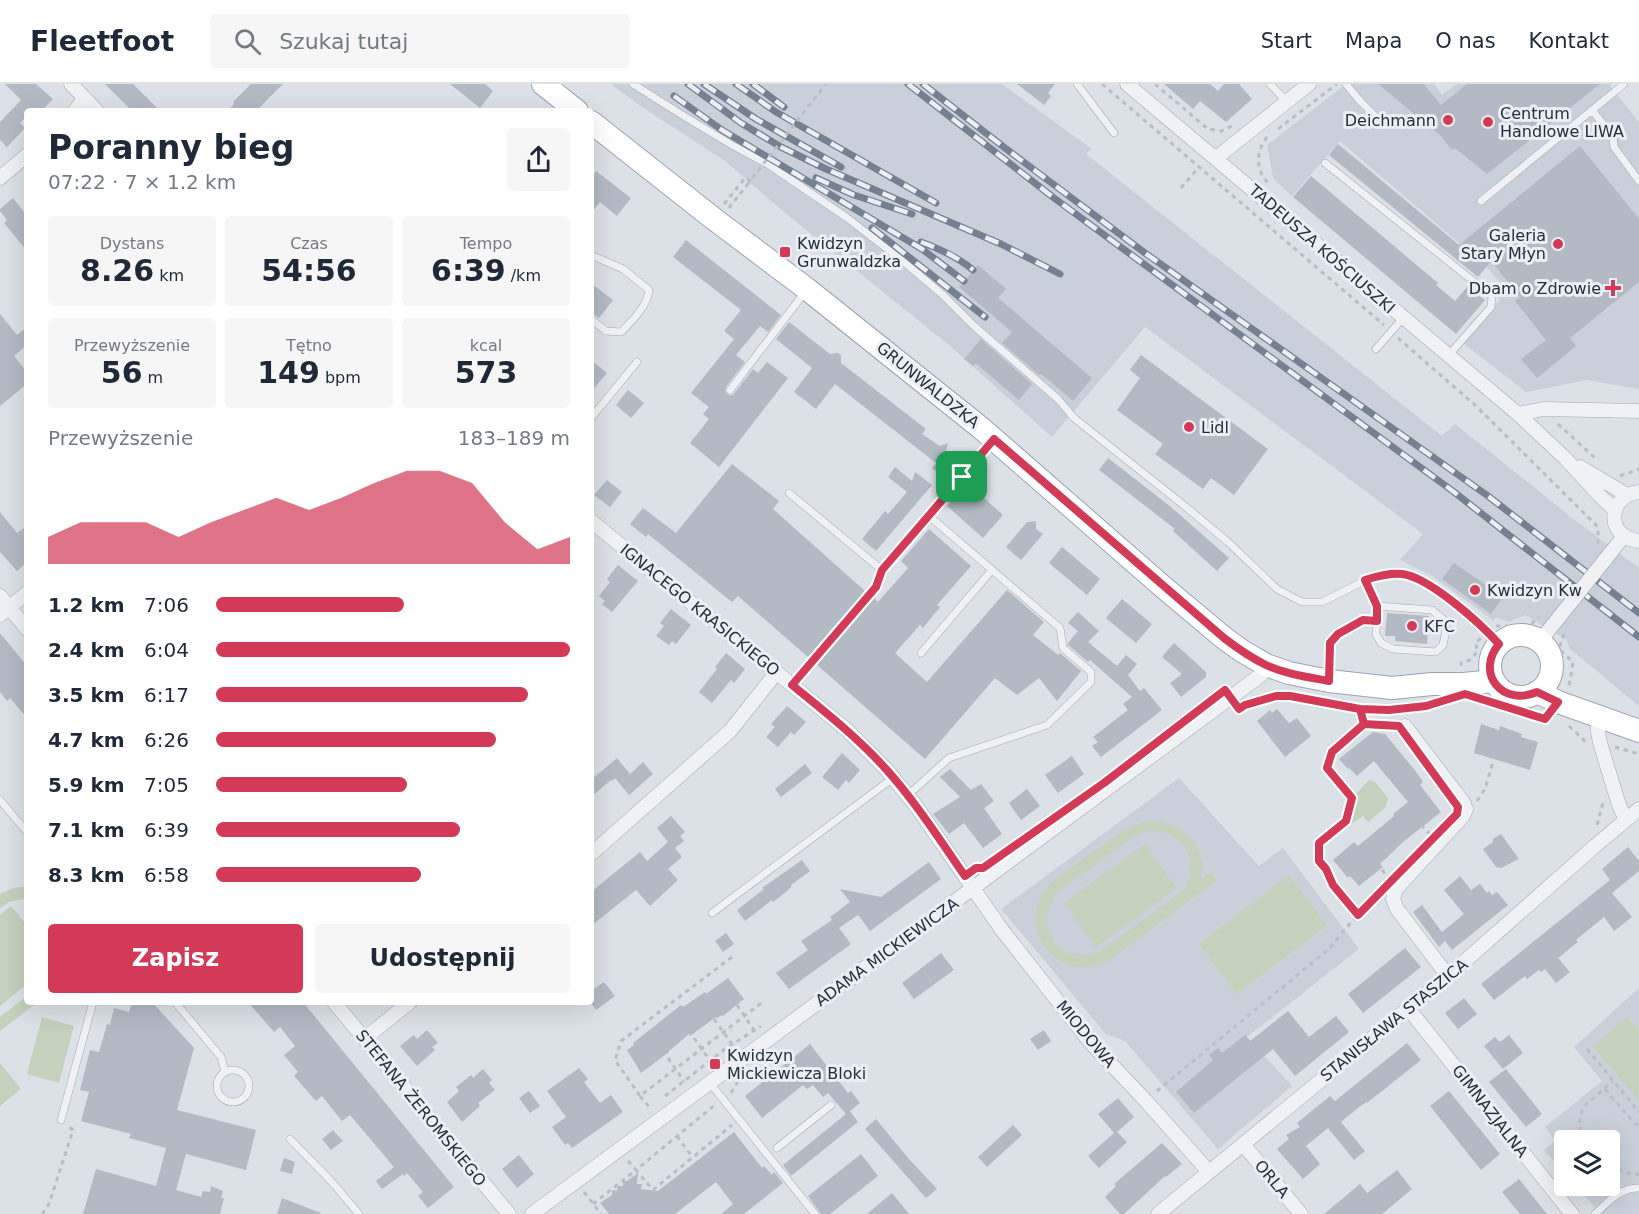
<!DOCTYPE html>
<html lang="pl">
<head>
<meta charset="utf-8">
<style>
	body { margin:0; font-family:"DejaVu Sans",sans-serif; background:#f6f6f7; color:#1f2937; height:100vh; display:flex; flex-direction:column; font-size:22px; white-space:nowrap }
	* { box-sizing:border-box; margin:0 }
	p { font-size:20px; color:#747a83 }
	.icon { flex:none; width:33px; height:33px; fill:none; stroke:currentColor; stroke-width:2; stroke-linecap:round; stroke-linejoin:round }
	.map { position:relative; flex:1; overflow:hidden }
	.sheet { position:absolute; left:24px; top:24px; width:570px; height:897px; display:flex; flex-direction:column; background:#fff; border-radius:6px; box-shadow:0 6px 24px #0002 }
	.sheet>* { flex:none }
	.controls { position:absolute; left:1554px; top:1046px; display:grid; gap:12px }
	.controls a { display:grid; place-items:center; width:66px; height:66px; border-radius:6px; background:#fff; box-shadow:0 6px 24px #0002; font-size:30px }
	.pin { position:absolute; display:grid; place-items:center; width:51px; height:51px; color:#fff; margin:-26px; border-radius:12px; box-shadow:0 3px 9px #0006 }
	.round { display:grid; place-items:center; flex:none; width:63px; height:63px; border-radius:6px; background:#f6f6f7 }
	.summary { display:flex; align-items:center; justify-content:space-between; height:102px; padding:0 24px }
	h1 { font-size:33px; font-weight:600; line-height:45px }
	.stats { display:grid; grid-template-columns:repeat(3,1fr); gap:9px; height:102px; padding:6px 24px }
	.stats div { display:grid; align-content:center; border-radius:6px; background:#f6f6f7; text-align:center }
	.stats b { font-size:30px; font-weight:600 }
	.stats small { font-size:16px; font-weight:400 }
	.stats p { font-size:16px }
	.chart { height:168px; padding:12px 24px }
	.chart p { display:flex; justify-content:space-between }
	.chart svg { width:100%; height:108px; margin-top:6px; fill:#d23a57; opacity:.7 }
	.cta { display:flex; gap:12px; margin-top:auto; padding:12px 24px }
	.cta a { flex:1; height:69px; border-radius:6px; background:#d23a57; color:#fff; font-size:24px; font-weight:600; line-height:69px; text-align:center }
	.cta a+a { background:#f6f6f7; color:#1f2937 }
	ul { padding:0 24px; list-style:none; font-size:20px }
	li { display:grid; grid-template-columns:96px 72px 1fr; align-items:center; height:45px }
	li i { height:15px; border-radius:8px; background:#d23a57 }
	header { display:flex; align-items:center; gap:36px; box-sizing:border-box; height:84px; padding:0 30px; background:#fff; border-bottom:2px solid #e0e1e3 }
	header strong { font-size:28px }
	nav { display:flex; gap:33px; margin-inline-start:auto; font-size:21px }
	.search { width:420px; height:54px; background:#f6f6f7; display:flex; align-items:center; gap:15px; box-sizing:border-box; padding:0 21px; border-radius:6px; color:#747a83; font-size:22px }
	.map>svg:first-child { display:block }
</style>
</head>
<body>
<header>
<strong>Fleetfoot</strong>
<div class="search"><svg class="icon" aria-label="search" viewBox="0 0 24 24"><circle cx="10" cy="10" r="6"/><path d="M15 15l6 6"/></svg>Szukaj tutaj</div>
<nav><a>Start</a><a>Mapa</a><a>O nas</a><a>Kontakt</a></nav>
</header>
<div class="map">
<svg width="1639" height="1130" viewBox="0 0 1639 1130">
	<rect width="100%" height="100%" fill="#dce1e7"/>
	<path fill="#cad0d9" d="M611 0H1002L1092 65 1086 70 1442 352 1455 340 1571 433 1639 484V622L1569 564 1567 556 1525 531 1509 538 1496 533 1493 536 1432 492 1400 476 1423 450 1145 243 1052 353 949 261 790 133 725 77 639 21Z
		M1346 0H1434L1442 11 1456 0H1612L1610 2 1639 38V305L1587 296 1526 308 1463 259 1499 217 1501 200 1488 184 1340 57 1292 112 1273 94 1267 61Z
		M1179 694 1259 782 1283 764 1359 865 1247 953 1292 1002 1218 1065 1125 957 1106 950 1001 825Z
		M1639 904V1130H1601L1575 1101H1610V1056H1564V1089L1544 1066 1555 1057 1545 1043 1602 997 1574 963Z"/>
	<path fill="#c3d1bd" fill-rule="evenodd" d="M1369 696 1375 698 1388 714 1385 724 1368 738 1363 732 1351 740 1348 737 1355 711Z
		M1149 737C1182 737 1208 761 1201 795L1212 788 1217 796 1107 878C1098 881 1089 884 1080 883 1045 880 1024 840 1042 810 1050 796 1065 788 1077 779 1092 769 1108 758 1123 747L1131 742ZM1150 747C1184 747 1198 774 1186 804L1102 866 1090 871H1082L1066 868 1060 863 1055 859 1047 844V829L1050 822 1057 808 1063 804 1136 751Z
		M1145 760 1177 804 1096 863 1064 819Z
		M1289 791 1327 841 1237 910 1199 860Z
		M27 802V814L9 818 0 824V810L14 804Z
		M11 822 27 841V900L0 922V831Z
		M27 912V918H38L0 947V933Z
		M42 933 74 942 59 999 27 990Z
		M1627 933 1639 946V1017L1593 962Z
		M0 979 21 1005 0 1022Z"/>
	<path fill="#b3bac4" d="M5 0H36L53 15 41 27H27V32L20 39 25 44 7 63 0 56V38L21 16Z
		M105 0H133L160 27H132Z
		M251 0H283L256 27H227L234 20 233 18Z
		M450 0H485L493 7 480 24Z
		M1017 0H1055L1048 9 1051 12 1044 21Z
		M1164 0H1210L1218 7 1224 0H1239L1252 15 1226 38 1200 17 1193 25Z
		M1378 0H1424L1441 21 1467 0H1600L1487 90 1455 64 1452 66 1441 52Z
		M1338 60 1459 161 1580 62 1639 135V198L1570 254 1576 262 1537 294 1521 275 1546 256 1515 217 1520 213 1491 177 1478 193 1329 71Z
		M596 87 631 114 617 132 600 118 591 129V94Z
		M1311 92 1438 199 1436 201 1455 217 1468 202 1485 216 1456 250 1293 113Z
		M13 114 27 132V167L4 139 7 136 0 127V125Z
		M686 156 781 231 768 248 760 242 736 271 745 278 726 303 725 308 729 311H733L753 285 758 289 767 278 788 294 719 383 690 359 709 335 703 330 709 323 691 309 734 255 724 247 741 226 673 173Z
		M978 181 1006 205 998 214 1092 294 1073 317 1041 290 1039 291 1002 259 1012 248 959 203Z
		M591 199 613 216 599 234 591 229Z
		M0 230 17 251 27 243V261L14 272 27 288V300L0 322Z
		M789 238 830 270 837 269 841 271V279L926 345 922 350 940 362 948 359 946 367 955 374 948 381 951 384 943 393 932 384 936 379 835 300 816 325 794 308 812 284 776 255Z
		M981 255 1032 300 1019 316 975 279 973 282 964 275Z
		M1141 271 1268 365 1234 411 1211 394 1203 405 1155 370 1163 360 1117 326 1140 294 1130 286Z
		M591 276 607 289 591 308Z
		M628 306 644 319 631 334 616 321Z
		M1108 374 1171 423 1229 474 1217 487 1173 447 1175 445 1099 386Z
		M732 380 779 417 773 425 865 507 808 573 738 512 732 518 648 450 646 453 630 440 643 424 676 449Z
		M895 383 912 397 915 388 932 401 876 467 862 455 885 427 888 430 907 408 888 393Z
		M607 396 622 408 610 423 594 411Z
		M967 399 1003 431 983 454 947 422Z
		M0 428 17 449 27 442V478L17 487 0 468Z
		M1036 437V445L1043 450 1021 476 1006 463 1027 438Z
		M929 445 971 482 937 521 940 523 923 544 920 541 895 569 927 598 1007 506 1044 538 1033 551 1058 571 1060 569 1081 587 1057 617 1039 594 1017 611 995 594 925 675 817 581 874 514 878 518 908 484 901 477Z
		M1062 463 1100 495 1087 511 1049 479Z
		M1454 479 1503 513 1491 530 1442 495Z
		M618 481 638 497 612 528 602 520 605 517 599 512 610 498 607 495Z
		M1122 515 1152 540 1136 559 1106 534Z
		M671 525 691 541 676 560 672 557 669 561 656 552 664 542 660 539Z
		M1078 528 1099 547 1088 558 1117 582 1126 571 1137 580 1128 591 1140 607 1144 604 1162 626 1101 673 1092 662 1098 658 1093 653 1128 626 1123 620 1132 613 1090 576 1088 578 1068 561V559L1078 547 1068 539Z
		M1387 529 1429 532 1427 560 1395 557V552H1385Z
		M0 549 27 582V634L10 614 7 617 0 608Z
		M1174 559 1206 588V593L1181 613 1170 599 1182 590 1162 573Z
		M726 569 745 585 734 599 731 596 712 619 699 608 717 585 715 583Z
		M787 622 806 638 794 651 791 648 778 663 766 653 775 643 771 640Z
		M1277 625 1289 639 1297 634 1311 652 1285 673 1257 637 1270 626 1272 629Z
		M1481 640 1499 646 1500 642 1522 650 1521 653 1538 658 1530 686 1474 669Z
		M1373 648 1385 650 1417 689 1423 698 1420 701 1441 728 1403 758 1380 780 1383 783 1359 802 1350 792 1348 794 1333 776 1354 758 1358 762 1394 732 1393 730 1408 718 1374 677 1357 692 1349 684 1348 685 1339 675Z
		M842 669 860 686 849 699 846 696 838 706 822 693Z
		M1072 672 1084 690 1058 709 1045 691Z
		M617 674 630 690 643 678 653 690 629 711 615 694 612 697 611 696 591 713V696Z
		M805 680 812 689 781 713 775 705Z
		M950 685 971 706 981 700 994 717 984 724 1002 750 983 764 964 739 949 750 933 730 960 713 940 693Z
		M1027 705 1040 722 1021 736 1009 719Z
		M671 732 685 748 680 752 684 757 675 764 682 773 668 785 678 796 650 822 636 806 591 842V808L640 768 647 777 668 758 657 744Z
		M1501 750 1519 775 1501 784 1496 783 1483 765 1493 758V755Z
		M1628 763 1639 777V787L1612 809 1632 833 1614 847 1604 833 1576 856 1578 858 1558 874 1570 888 1556 899 1545 885 1541 888 1539 886 1527 895 1525 892 1494 916 1481 900 1610 796 1602 785Z
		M802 776 810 787 791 801V803L786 808 773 818 772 816 745 837 737 826 764 805 762 804Z
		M929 778 941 795 870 847 858 831 839 844 851 860 789 905 776 889 808 866 801 857 832 836 830 833 850 818 840 805 881 813Z
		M1460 792 1471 806 1480 800 1487 809 1489 807 1492 811 1497 808 1508 821 1452 866 1445 857 1439 863 1413 828 1422 821 1442 848 1464 830 1444 806Z
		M726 849 734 860 723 868 715 857Z
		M1405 864 1421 883 1363 929 1348 910Z
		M941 869 954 886 914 915 902 899Z
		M728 894 744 915 723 932 722 931 717 934 716 933 690 952 689 950 669 967V968L641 989 627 966 634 961 633 959 681 921 683 923 705 908 706 910Z
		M604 898 615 912 596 926 591 919V907Z
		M1464 914 1477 930 1458 945 1445 929Z
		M132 918H152L194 964 177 1026 256 1046 246 1086 186 1070 176 1106 201 1113 203 1107 210 1108 211 1102 223 1107 221 1114H224L220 1130H83L96 1085 156 1102 166 1064 129 1054 131 1050 81 1037 89 1008 80 1006 90 966 99 968 107 940 110 941 114 924 129 928Z
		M248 918H303L454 1103 428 1124 418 1112 423 1108 407 1089 404 1092 403 1090 382 1105 376 1097 394 1083 350 1031 342 1037 322 1012 316 1017 294 992 298 988 284 971 295 962 280 943 274 948Z
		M1288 927 1309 953 1336 932 1349 948 1295 992 1273 965 1194 1029 1176 1008 1213 976 1209 971 1218 964 1222 969 1245 951 1250 957Z
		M427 946 438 959 432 963 435 966 417 982 400 962 414 951 417 955Z
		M1044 946 1051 957 1038 966 1030 955Z
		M1509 951 1523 969 1503 985 1484 962 1495 953 1500 958Z
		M1407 959 1421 976 1367 1019V1018L1359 1023 1341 1038 1365 1067 1354 1076 1328 1044 1306 1062 1320 1080 1303 1095 1277 1065 1289 1055 1286 1051 1300 1043 1297 1039 1330 1012 1335 1017Z
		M810 960 848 1009 851 1007 860 1019 850 1027 858 1038 791 1092 783 1081 846 1030 828 1009 823 1013 813 1001 807 1005 803 1001 762 1034 745 1012Z
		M579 984 588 995 584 998 600 1019 611 1011 623 1028 572 1064 568 1059 565 1061 552 1043 566 1033 547 1007Z
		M483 985 492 996 489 999 495 1006 478 1019 480 1022 462 1038 447 1018 459 1007 456 1003 471 991 473 994Z
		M1506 985 1542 1030 1526 1043 1489 998Z
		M529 1007 540 1022 530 1029 519 1014Z
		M1449 1007 1500 1070 1481 1086 1430 1022Z
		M1118 1014 1134 1033 1117 1048 1127 1058 1099 1084 1088 1072 1114 1049 1098 1030Z
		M876 1035 909 1075 937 1105 926 1114 865 1045Z
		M1013 1041 1022 1051 987 1083 978 1073Z
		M333 1046 343 1057 331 1066 322 1055Z
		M734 1048 762 1084 764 1082 772 1091 774 1088 783 1099 744 1130H721L733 1120 716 1098 675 1130H609L600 1119 612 1111V1106L617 1107 618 1102H623V1097H627L638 1089 637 1100H642L641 1105 658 1107Z
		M1162 1059 1182 1080 1166 1093 1165 1092 1124 1130H1120L1105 1113 1116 1102 1114 1100Z
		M861 1070 878 1092 830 1130H821L808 1112Z
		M519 1071 534 1090 517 1104 502 1085Z
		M284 1074 295 1078 292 1090 280 1087Z
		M1397 1086 1412 1105 1382 1130H1324L1360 1100 1367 1109Z
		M1519 1095 1547 1130H1520L1502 1108Z
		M892 1109 909 1130H867Z
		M282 1114 321 1129 320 1130H277Z"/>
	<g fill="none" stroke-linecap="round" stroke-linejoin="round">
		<defs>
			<path id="lane" d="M633 0 687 34 732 61 769 81 846 133 904 178 943 211 974 242 1058 315 1074 334 1186 423 1228 458 1277 505 1302 518H1322L1366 496 1384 490 1404 491 1421 496 1440 508 1488 548 1499 560
				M1077 0 1114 49
				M1270 0 1287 18
				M1346 0 1360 17 1375 32
				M1592 26 1613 53 1614 63 1639 97
				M1325 79 1492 212 1491 223 1448 272
				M1481 117 1624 0
				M591 171 623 185 649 206C647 223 632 237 621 248L606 247 591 235
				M1376 265 1403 234
				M730 306 805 208
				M591 334 637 278
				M789 409 882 486
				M1366 496 1377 522 1376 550 1381 559 1393 565 1436 568 1443 561 1446 546 1444 536 1432 526 1377 522
				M921 569 992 486
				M1329 594 1331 559 1338 550 1363 536 1377 537
				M792 601 876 503 882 486 992 357
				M907 712 949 674 1047 641 1091 598V588L1063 564 1060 544 929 432
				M0 716 27 748
				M712 829 893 694
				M175 918 221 973 225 988
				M217 1002a16 16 0 1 1 32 0a16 16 0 1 1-32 0Z
				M710 999 815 1130
				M61 1036 93 918
				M290 1055 331 1097 359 1130
				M777 1064 831 1021
				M1595 1130C1607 1119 1621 1103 1639 1104"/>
			<path id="street" d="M71 0 97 27
				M1127 0 1518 330 1565 374 1601 413 1615 426
				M75 27 84 15
				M1216 74 1309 0
				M0 94 27 71
				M1518 330 1543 325 1639 327
				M1580 383 1627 411
				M1639 408C1606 412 1606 454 1639 457
				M591 437 847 646 886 685 916 722 1002 846 1090 958 1146 1017 1209 1088
				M1604 477 1624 452
				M0 512 27 545
				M0 531 27 509
				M1540 557 1560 532
				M1598 633V648L1600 659 1619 721 1626 736
				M1405 642 1463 718 1466 725 1463 732 1396 805 1393 815 1397 825 1448 892
				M591 770 730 647 777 588
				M334 918 509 1130
				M1408 924 1572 1130
				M364 955 410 918
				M1243 1060 1301 1130
				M532 1130 1261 591 1266 581
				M1158 1130 1448 892 1595 762 1639 725"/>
			<path id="primary" d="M543 0 577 27
				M591 38 714 135 807 205 981 344 1162 502 1224 554 1242 567 1266 581 1289 589 1329 597 1392 604 1432 600H1464L1493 597
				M1490 582a31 31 0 1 1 62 0a31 31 0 1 1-62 0Z
				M1537 608 1558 618 1639 647"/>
		</defs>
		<use href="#lane" stroke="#a1a8b1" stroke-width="8"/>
		<use href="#street" stroke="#a1a8b1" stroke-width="15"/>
		<use href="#primary" stroke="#9ba5b3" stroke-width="24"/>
		<path stroke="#babfc5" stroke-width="3" stroke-dasharray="4.5 4.5" stroke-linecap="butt" d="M1102 0 1384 241
			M1155 0 1208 45 1221 47 1232 42
			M1278 45 1337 0
			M1267 53C1256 68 1255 85 1268 99
			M1181 104 1199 83
			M724 120 745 94 751 97
			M729 124 747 101
			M1398 254 1475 321 1598 443V461
			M1558 340 1595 374
			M1620 392 1639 385
			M1496 542H1529L1539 533
			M1564 550 1559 565 1573 578 1569 602
			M1461 582V579L1470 576 1478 567 1475 559 1481 554
			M1486 616 1551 637
			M1245 621 1276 612H1290L1360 625 1389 626 1433 620
			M1360 625 1364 640 1392 641
			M1569 642 1586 658
			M1615 663 1639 670
			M1477 717 1485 705 1493 678
			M1421 741 1430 750
			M1597 741 1603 719
			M1382 786 1388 793
			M1358 831 1333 801 1326 785 1319 777V759L1346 737 1352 714 1327 684 1332 668 1364 640
			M732 873 621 957 615 976 640 1012 764 917
			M737 921 754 946
			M714 935 732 960
			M694 954 710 977
			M1587 965 1639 1028
			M668 974 684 997
			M1605 1005 1635 1040 1639 1041
			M1157 1007 1330 864 1345 845 1380 809
			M731 1009 740 994
			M640 1012 650 1024
			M665 1012 725 965 761 942
			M677 1052 693 1074
			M1584 1056 1579 1041 1583 1023 1613 997
			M628 1077 636 1086 716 1020
			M1610 1082 1633 1091 1639 1090
			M584 1108 601 1130
			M593 1120 636 1086 653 1106 732 1041
			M42 1130 49 1120 73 1046 67 1041"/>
		<use href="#lane" stroke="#eff1f5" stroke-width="7"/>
		<use href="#street" stroke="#eff1f5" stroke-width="14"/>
		<use href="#primary" stroke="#fff" stroke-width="22"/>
		<defs>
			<path id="rail" d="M688 0 741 39 781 63 826 85 1001 160 1060 190
				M704 0 756 35 841 83
				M736 0 776 28 936 119
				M753 0 784 23
				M908 0 1054 114 1454 408 1639 553
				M923 0 1005 64 1145 169 1488 412 1639 529
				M674 12 722 46 922 165 964 197
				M816 94 854 111 912 130
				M872 144 985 233
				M921 158C940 165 958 173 973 186"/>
		</defs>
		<use href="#rail" stroke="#758091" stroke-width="7"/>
		<use href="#rail" stroke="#ebeff5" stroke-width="4.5" stroke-dasharray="14" stroke-linecap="butt"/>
		<defs>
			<path id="street-bridge" d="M1560 532 1604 477"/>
		</defs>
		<use href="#street-bridge" stroke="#a1a8b1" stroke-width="15" stroke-linecap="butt"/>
		<path stroke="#babfc5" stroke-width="3" stroke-dasharray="4.5 4.5" stroke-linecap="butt" d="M747 101 826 0"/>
		<use href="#street-bridge" stroke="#eff1f5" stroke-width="14"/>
	</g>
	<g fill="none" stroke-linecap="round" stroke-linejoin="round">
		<defs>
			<path id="route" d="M962 393 882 486 876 503 792 601C824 627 857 653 885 684 915 717 940 756 965 792L976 784H983L1104 699 1225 606 1239 625 1245 621 1276 612H1290L1360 625 1364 640 1332 668 1327 684 1352 714 1346 737 1319 759V777L1326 785 1333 801 1358 831 1457 730 1458 723 1399 642 1364 640 1360 625 1389 626 1426 622 1465 610 1545 635 1558 618 1537 608C1502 623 1475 589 1499 560 1480 539 1429 493 1402 490 1389 489 1378 492 1365 496L1377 522V537L1363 536 1338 550 1330 559 1329 597C1307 593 1284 590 1264 580 1250 573 1237 564 1224 554L994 355 962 393"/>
		</defs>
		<use href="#route" stroke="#fff" stroke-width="12"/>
		<use href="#route" stroke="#d23a57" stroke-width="8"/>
	</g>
	<g fill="#d23a57" stroke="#ebeff5" stroke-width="2">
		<circle cx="1448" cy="36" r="6"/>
		<circle cx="1488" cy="38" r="6"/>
		<circle cx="1558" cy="160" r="6"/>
		<rect x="779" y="162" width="12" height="12" rx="3"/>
		<path d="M1610 195h6v6h6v6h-6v6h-6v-6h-6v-6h6z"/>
		<circle cx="1189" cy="343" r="6"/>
		<circle cx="1475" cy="506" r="6"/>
		<circle cx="1412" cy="542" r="6"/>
		<rect x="709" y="974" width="12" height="12" rx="3"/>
	</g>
	<g text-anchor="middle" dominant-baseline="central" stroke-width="6" stroke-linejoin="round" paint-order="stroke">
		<g font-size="16" fill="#252f3d" stroke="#ebeff5" text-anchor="start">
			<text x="1500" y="29">Centrum<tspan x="1500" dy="18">Handlowe LIWA</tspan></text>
			<text x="1436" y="36" text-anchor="end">Deichmann</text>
			<text x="1546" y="151" text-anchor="end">Galeria<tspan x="1546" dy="18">Stary Młyn</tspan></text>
			<text x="797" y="159">Kwidzyn<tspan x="797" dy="18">Grunwaldzka</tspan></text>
			<text x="1601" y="204" text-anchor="end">Dbam o Zdrowie</text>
			<text x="1201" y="343">Lidl</text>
			<text x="1487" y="506">Kwidzyn Kw</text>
			<text x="1424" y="542">KFC</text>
			<text x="727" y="971">Kwidzyn<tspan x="727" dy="18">Mickiewicza Bloki</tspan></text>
		</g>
		<g font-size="16" fill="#252f3d" stroke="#ebeff5">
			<text transform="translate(1322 165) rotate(41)">TADEUSZA KOŚCIUSZKI</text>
			<text transform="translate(928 301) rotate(39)">GRUNWALDZKA</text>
			<text transform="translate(700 526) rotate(39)">IGNACEGO KRASICKIEGO</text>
			<text transform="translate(887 868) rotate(-36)">ADAMA MICKIEWICZA</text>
			<text transform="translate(1394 936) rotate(-39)">STANISŁAWA STASZICA</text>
			<text transform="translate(1086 950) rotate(50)">MIODOWA</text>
			<text transform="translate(421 1024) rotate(51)">STEFANA ŻEROMSKIEGO</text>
			<text transform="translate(1490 1027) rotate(52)">GIMNAZJALNA</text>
			<text transform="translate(1272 1095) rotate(50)">ORLA</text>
		</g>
	</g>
</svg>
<div class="controls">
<a><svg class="icon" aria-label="layers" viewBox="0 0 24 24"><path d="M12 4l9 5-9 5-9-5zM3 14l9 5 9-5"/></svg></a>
</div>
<div class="pin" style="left:962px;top:393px;background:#1e9e55"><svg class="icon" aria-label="arrive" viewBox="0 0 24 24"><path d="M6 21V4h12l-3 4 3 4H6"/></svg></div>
<section class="sheet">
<div class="summary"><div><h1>Poranny bieg</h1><p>07:22 · 7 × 1.2 km</p></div><a class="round"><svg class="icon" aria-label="share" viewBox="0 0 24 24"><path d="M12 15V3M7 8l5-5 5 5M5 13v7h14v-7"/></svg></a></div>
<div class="stats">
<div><p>Dystans</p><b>8.26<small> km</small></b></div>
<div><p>Czas</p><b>54:56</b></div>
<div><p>Tempo</p><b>6:39<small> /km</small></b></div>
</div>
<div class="stats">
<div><p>Przewyższenie</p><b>56<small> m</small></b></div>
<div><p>Tętno</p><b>149<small> bpm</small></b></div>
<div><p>kcal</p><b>573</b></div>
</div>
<div class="chart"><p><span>Przewyższenie</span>183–189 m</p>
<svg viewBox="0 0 160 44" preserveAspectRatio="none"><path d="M0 44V33L10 27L20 27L30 27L40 33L50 27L60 22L70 17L80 22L90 17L100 11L110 6L120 6L130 11L140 27L150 38L160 33V44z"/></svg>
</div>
<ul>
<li><b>1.2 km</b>7:06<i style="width:53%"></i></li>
<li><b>2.4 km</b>6:04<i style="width:100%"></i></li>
<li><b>3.5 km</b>6:17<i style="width:88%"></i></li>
<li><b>4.7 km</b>6:26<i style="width:79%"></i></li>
<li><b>5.9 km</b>7:05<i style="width:54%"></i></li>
<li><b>7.1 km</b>6:39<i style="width:69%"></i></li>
<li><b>8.3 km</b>6:58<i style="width:58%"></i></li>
</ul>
<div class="cta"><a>Zapisz</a><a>Udostępnij</a></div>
</section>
</div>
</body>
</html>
